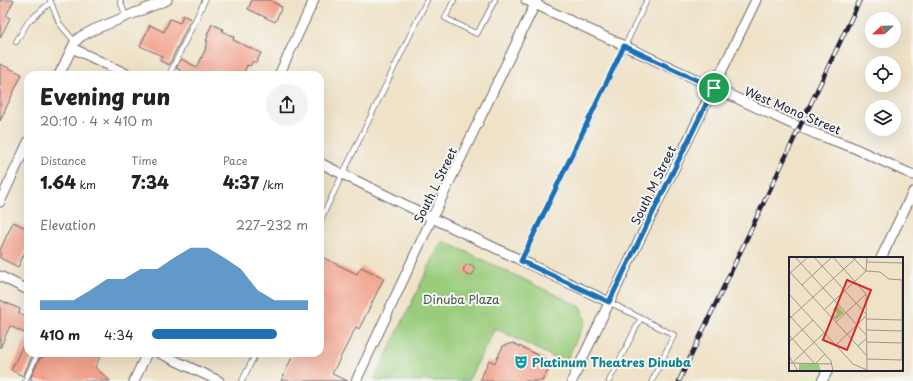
<!DOCTYPE html>
<html lang="en">
<head>
<meta charset="utf-8">
<style>
	body { margin:0; font-family:"Playpen Sans",sans-serif; background:#f2f2f2; color:#222; height:100vh; display:flex; flex-direction:column; font-size:15px; white-space:nowrap }
	* { box-sizing:border-box; margin:0 }
	p { font-size:13px; color:#767676 }
	.icon { flex:none; width:22px; height:22px; fill:none; stroke:currentColor; stroke-width:2; stroke-linecap:round; stroke-linejoin:round }
	.map { position:relative; flex:1; overflow:hidden }
	.panel { position:absolute; left:24px; top:71px; width:300px; height:286px; display:flex; flex-direction:column; background:#fff; border-radius:12px; box-shadow:0 4px 16px #0002 }
	.panel>* { flex:none }
	.needle { width:26px; rotate:248deg }
	.buttons { position:absolute; left:865px; top:12px; display:grid; gap:8px }
	.buttons a { display:grid; place-items:center; width:36px; height:36px; border-radius:50%; background:#fff; box-shadow:0 4px 16px #0002; font-size:20px }
	.pin { position:absolute; display:grid; place-items:center; width:34px; height:34px; color:#fff; margin:-17px; border:2px solid #fff; border-radius:50%; box-shadow:0 1px 4px #0007 }
	.round { display:grid; place-items:center; flex:none; width:42px; height:42px; border-radius:21px; background:#f2f2f2 }
	.overview { display:flex; align-items:center; justify-content:space-between; height:68px; padding:0 16px }
	h1 { font-size:22px; font-weight:800; line-height:30px }
	.figures { display:grid; grid-template-columns:repeat(3,1fr); gap:6px; height:68px; padding:4px 16px }
	.figures div { display:grid; align-content:center }
	.figures b { font-size:17px; font-weight:800 }
	.figures small { font-size:11px; font-weight:400 }
	.figures p { font-size:11px }
	.chart { height:112px; padding:8px 16px }
	.chart p { display:flex; justify-content:space-between }
	.chart svg { width:100%; height:72px; margin-top:4px; fill:#1f6fb2; opacity:.7 }
	ul { padding:0 16px; list-style:none; font-size:13px }
	li { display:grid; grid-template-columns:64px 48px 1fr; align-items:center; height:30px }
	li i { height:10px; border-radius:5px; background:#1f6fb2 }
	.map>svg:first-child { display:block }
</style>
</head>
<body>
<div class="map">
<svg width="913" height="381" viewBox="0 0 913 381">
	<rect width="100%" height="100%" fill="#f6f6f2"/>
	<filter id="ink" filterUnits="userSpaceOnUse"><feTurbulence type="fractalNoise" baseFrequency=".025" numOctaves="2"/><feDisplacementMap in="SourceGraphic" scale="8" xChannelSelector="R" yChannelSelector="G"/><feConvolveMatrix kernelMatrix="1 2 1 2 8 2 1 2 1" color-interpolation-filters="sRGB"/></filter>
	<filter id="wash" filterUnits="userSpaceOnUse"><feTurbulence type="fractalNoise" baseFrequency=".012" numOctaves="4" result="noise"/><feDisplacementMap in="SourceGraphic" scale="16" xChannelSelector="R" yChannelSelector="G"/><feGaussianBlur stdDeviation="0.9" result="paint"/><feColorMatrix in="noise" values="0 0 0 0 0 0 0 0 0 0 0 0 0 0 0 0 0 1.4 0 .05"/><feComposite in="paint" operator="in"/></filter>
	<g filter="url(#wash)">
		<rect width="100%" height="100%" fill="#efe2c7"/>
		<path fill="#9acc7c" stroke="#5e775c" d="M443 242H446L581 307 586 320 565 363 495 328 468 381H379L375 379 440 244Z"/>
		<g id="blocks">
			<path fill="#f2a18b" d="M0 0H14L6 16 10 18 0 38Z
				M252 0H270L279 5V6L282 7 275 22 248 9Z
				M183 15 191 19 169 65 160 61 162 56 140 46 150 25 164 32 170 19 180 23Z
				M212 24 223 29 222 31 234 37 233 40 261 53 256 63 253 61 250 66 247 65 243 75H178L180 70 176 68 181 59 197 67 206 48H205L208 41H206L208 36 207 35Z
				M0 64 22 74 0 121Z
				M13 222 28 229V246L18 267 0 258V250Z
				M320 256 357 274 361 267 384 278 359 329 356 327 332 374 348 381H281L294 353H320Z
				M463.5 270a5.5 5.5 0 1 1 11 0a5.5 5.5 0 1 1-11 0Z
				M0 300 20 309 19 313 28 317V353L33 354 23 376 11 370 28 335 10 326 0 348Z
				M513 343 544 358 548 370 542 381H480L489 360 495 363 503 346Z
				M44 353H102L95 367 110 381H35L30 379 40 358H42Z"/>
		</g>
	</g>
	<g filter="url(#ink)">
		<use href="#blocks" fill-opacity="0" stroke="#6a656c" stroke-width="1"/>
		<g fill="none" stroke-linecap="round" stroke-linejoin="round">
			<defs>
				<path id="lane" d="M50 0 59 23 75 42
					M120 0 126 17
					M454 0 445 18 477 34 495 0
					M16 42 28 22 51 2
					M169 75 205 0
					M320 221 427 0
					M521 261 647 0
					M609 302 674 335 652 381
					M25 381 38 353
					M242 381 256 353
					M609 381 641 318"/>
				<path id="street" d="M526 0 792 124 816 134 852 147 913 175
					M72 48 129 75
					M59 75 75 42 80 37 93 30 167 0
					M279 75 314 0
					M320 163 432 218 609 302
					M0 202 28 142
					M881 258 913 192
					M0 276 28 290
					M159 353 219 381
					M134 381 147 353
					M356 381 432 218 537 0
					M572 381C632 253 695 127 756 0
					M822 381 828 370"/>
			</defs>
			<use href="#lane" stroke="#6a656c" stroke-width="6"/>
			<use href="#street" stroke="#6a656c" stroke-width="11"/>
			<use href="#lane" stroke="#fff" stroke-width="4.5"/>
			<use href="#street" stroke="#fff" stroke-width="9"/>
			<defs>
				<path id="rail" d="M679 381 860 0"/>
			</defs>
			<use href="#rail" stroke="#22223b" stroke-width="4.5"/>
			<use href="#rail" stroke="#f6f6f2" stroke-width="3" stroke-dasharray="9" stroke-linecap="butt"/>
		</g>
	</g>
	<g fill="none" stroke-linecap="round" stroke-linejoin="round" filter="url(#ink)">
		<defs>
			<path id="route" d="M624 46 714 88 609 302 521 261Z"/>
		</defs>
		<use href="#route" stroke="#fff" stroke-width="8"/>
		<use href="#route" stroke="#1f6fb2" stroke-width="5"/>
	</g>
	<defs>
		<symbol id="theatre-bare" viewBox="-9 -9 18 18"><path d="M-5-5.5Q0-4 5-5.5V0Q5 5 0 6Q-5 5-5 0ZM-3.3-2.5H-1v1.5H-3.3ZM1-2.5H3.3v1.5H1ZM-2.8 1Q0 5.5 2.8 1Z" fill="#0f9aa8" stroke="#f6f6f2" stroke-width="2.5" paint-order="stroke"/></symbol>
	</defs>
	<g fill-rule="evenodd">
		<use href="#theatre-bare" x="511" y="352" width="20" height="20"/>
	</g>
	<g text-anchor="middle" dominant-baseline="central" stroke-width="4" stroke-linejoin="round" paint-order="stroke">
		<g font-size="12" fill="#22223b" stroke="#f6f6f2">
			<text transform="translate(793 110) rotate(23)">West Mono Street</text>
			<text transform="translate(435 185) rotate(-64)">South L Street</text>
			<text transform="translate(653 185) rotate(-64)">South M Street</text>
		</g>
		<g font-size="12" fill="#46554e" stroke="#f6f6f2">
			<text x="461" y="299">Dinuba Plaza</text>
		</g>
		<g font-size="12" font-weight="bold" fill="#0d838f" stroke="#f6f6f2" text-anchor="start">
			<text x="532" y="362">Platinum Theatres Dinuba</text>
		</g>
	</g>
	<g transform="translate(789 257)">
		<rect width="114" height="114" fill="#efe2c7"/>
		<path d="M48 48 55 56 46 63 44 60 48 57 44 52ZM10 107H30L32 114H10Z" fill="#9acc7c"/>
		<path fill="none" stroke="#9d958f" stroke-width="1" d="M6 0 78 79M25 0 78 58M44 0 77 37M63 0 77 14M78 5 114 6M0 14 78 99M77 14 91 15 100 22 113 23M77 14 78 0M0 17 19 0M113 23V103M13 28 43 0M0 37 64 107 78 113M77 37 78 113M35 53 77 14M0 58 42 104 44 114M0 62 68 0M77 62 113 63M47 65 77 37M78 73 113 74M0 78 26 107 36 97M0 85 24 63M78 85 113 86M47 88 77 59M69 89 78 81M0 99 9 114M78 102 113 103M5 104 35 76M0 106 43 107M101 114 114 113"/>
		<path fill="#d62828" fill-opacity="0.15" stroke="#d62828" stroke-width="2" d="M58 23 82 33 58 93 34 83Z"/>
		<rect width="114" height="114" fill="none" stroke="#22223b" stroke-width="2"/>
	</g>
</svg>
<div class="buttons">
<a><svg class="needle" viewBox="-14 -14 28 28"><path d="M0-13l5 13h-10z" fill="#e53935"/><path d="M0 13l5-13h-10z" fill="#767676"/></svg></a>
<a><svg class="icon" aria-label="locate" viewBox="0 0 24 24"><circle cx="12" cy="12" r="6"/><path d="M12 2v4M12 18v4M2 12h4M18 12h4"/></svg></a>
<a><svg class="icon" aria-label="layers" viewBox="0 0 24 24"><path d="M12 4l9 5-9 5-9-5zM3 14l9 5 9-5"/></svg></a>
</div>
<div class="pin" style="left:714px;top:88px;background:#1e9e55"><svg class="icon" aria-label="arrive" viewBox="0 0 24 24"><path d="M6 21V4h12l-3 4 3 4H6"/></svg></div>
<section class="panel">
<div class="overview"><div><h1>Evening run</h1><p>20:10 · 4 × 410 m</p></div><a class="round"><svg class="icon" aria-label="share" viewBox="0 0 24 24"><path d="M12 15V3M7 8l5-5 5 5M5 13v7h14v-7"/></svg></a></div>
<div class="figures">
<div><p>Distance</p><b>1.64<small> km</small></b></div>
<div><p>Time</p><b>7:34</b></div>
<div><p>Pace</p><b>4:37<small> /km</small></b></div>
</div>
<div class="chart"><p><span>Elevation</span>227–232 m</p>
<svg viewBox="0 0 160 44" preserveAspectRatio="none"><path d="M0 44V38L10 38L20 38L30 32L40 25L50 25L60 19L70 19L80 12L90 6L100 6L110 12L120 19L130 32L140 38L150 38L160 38V44z"/></svg>
</div>
<ul>
<li><b>410 m</b>4:34<i style="width:80%"></i></li>
</ul>
</section>
</div>
</body>
</html>
